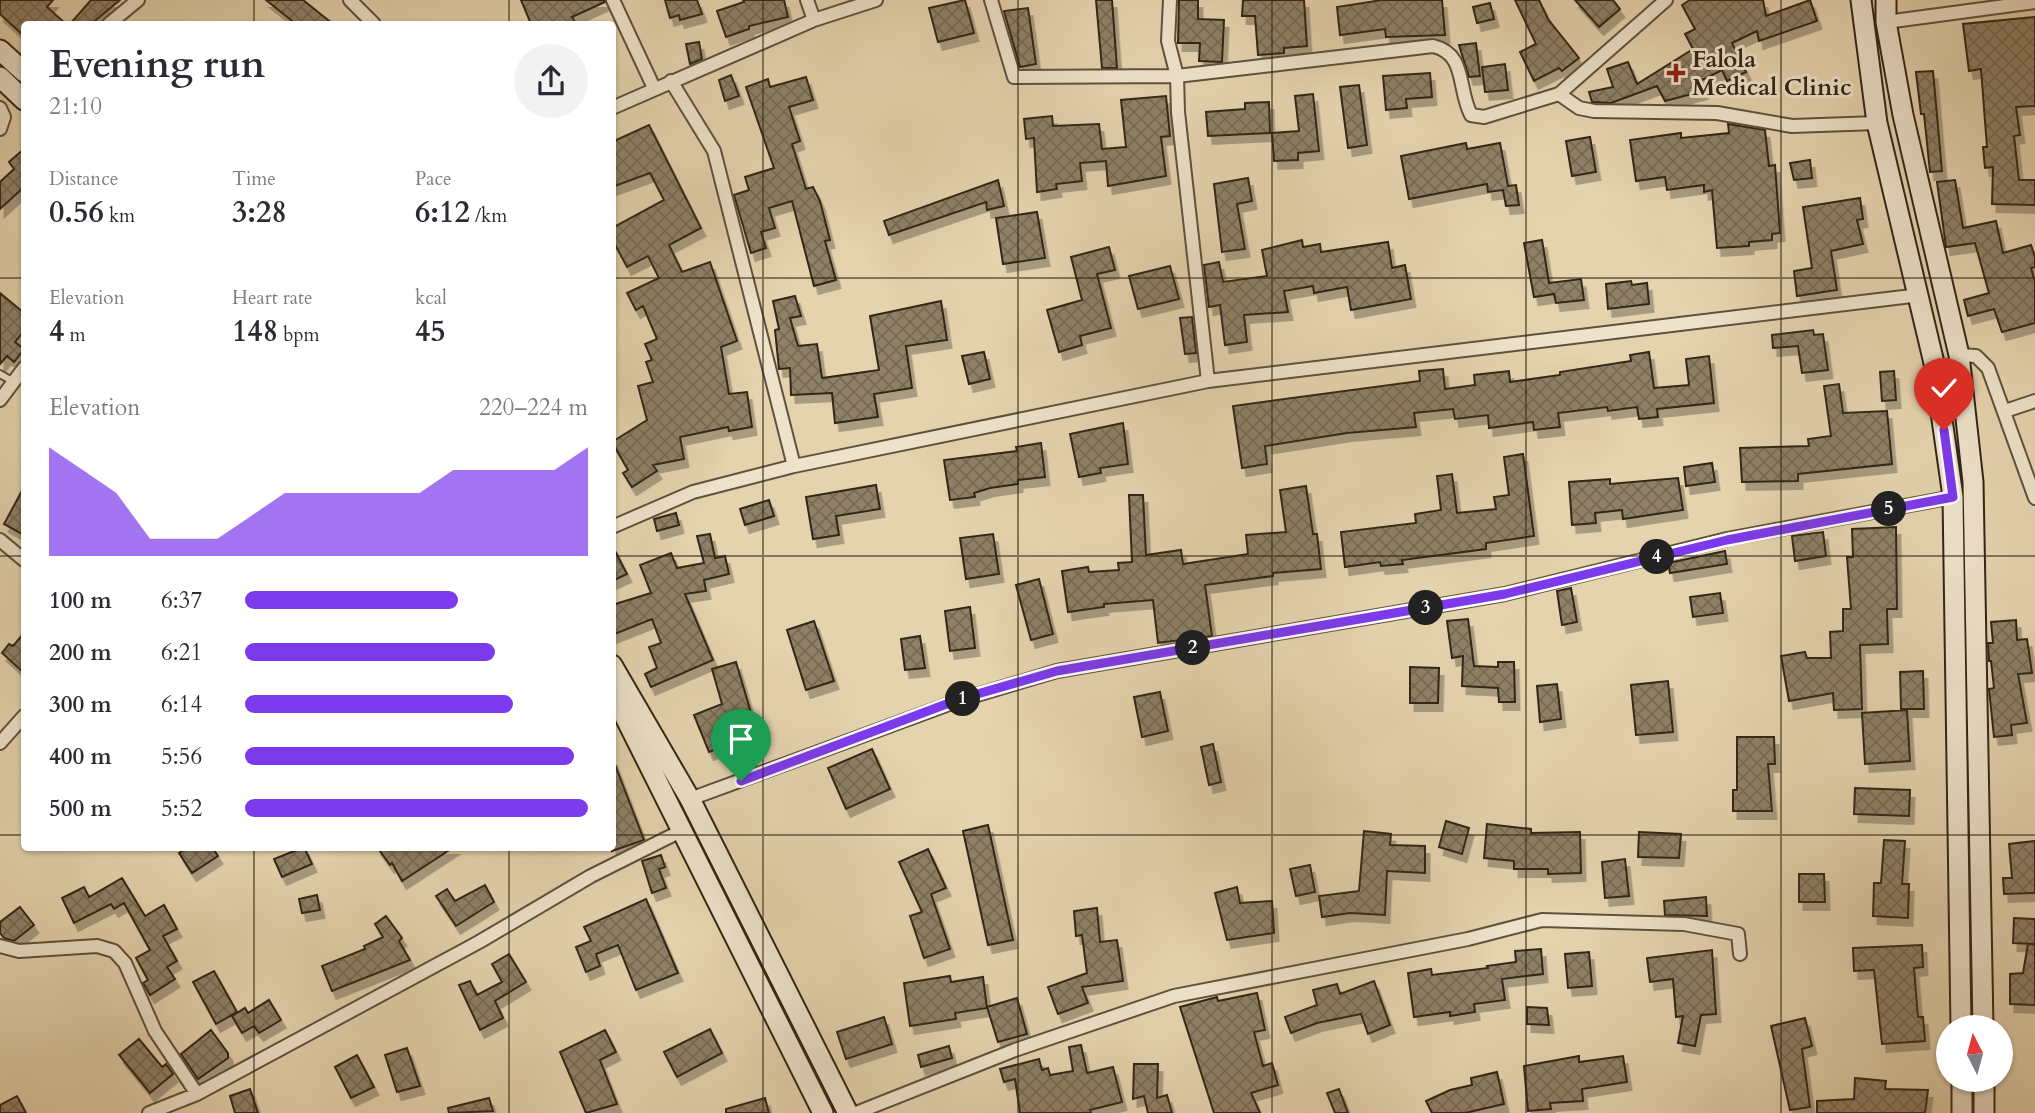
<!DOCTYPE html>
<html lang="en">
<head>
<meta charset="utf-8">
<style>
	body { margin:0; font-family:Cardo,serif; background:#f2f2f3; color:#2b2b33; height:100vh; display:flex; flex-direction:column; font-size:26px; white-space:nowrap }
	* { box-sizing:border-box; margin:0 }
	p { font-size:23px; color:#7c7c81 }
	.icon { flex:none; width:38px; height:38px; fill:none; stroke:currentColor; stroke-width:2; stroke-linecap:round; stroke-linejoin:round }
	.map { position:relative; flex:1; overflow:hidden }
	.panel { position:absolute; left:21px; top:21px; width:595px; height:830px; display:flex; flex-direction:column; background:#fff; border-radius:7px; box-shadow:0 2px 5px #0004 }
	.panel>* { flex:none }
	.needle { width:46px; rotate:354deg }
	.fabs { position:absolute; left:1936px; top:1015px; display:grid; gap:14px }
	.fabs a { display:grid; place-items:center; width:77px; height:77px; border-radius:50%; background:#fff; box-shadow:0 2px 5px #0004; font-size:35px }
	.pin { position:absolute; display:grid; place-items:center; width:60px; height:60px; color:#fff; margin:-72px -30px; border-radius:50% 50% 50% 0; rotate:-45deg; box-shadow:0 0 7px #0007 }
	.pin .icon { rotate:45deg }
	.km { position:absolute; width:35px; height:35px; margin:-18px; border-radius:50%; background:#222; color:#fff; font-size:19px; line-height:35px; text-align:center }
	.round { display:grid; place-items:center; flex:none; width:74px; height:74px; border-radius:37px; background:#f2f2f3 }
	.head { display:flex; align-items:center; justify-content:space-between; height:119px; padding:0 28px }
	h1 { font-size:38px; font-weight:800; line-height:52px }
	.metrics { display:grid; grid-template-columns:repeat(3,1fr); gap:10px; height:119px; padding:7px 28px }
	.metrics div { display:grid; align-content:center }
	.metrics b { font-size:30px; font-weight:800 }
	.metrics small { font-size:19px; font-weight:400 }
	.metrics p { font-size:19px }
	.chart { height:196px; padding:14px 28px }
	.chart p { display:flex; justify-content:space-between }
	.chart svg { width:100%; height:126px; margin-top:7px; fill:#7c3aed; opacity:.7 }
	ul { padding:0 28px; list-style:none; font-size:23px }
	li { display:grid; grid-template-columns:112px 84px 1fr; align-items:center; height:52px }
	li i { height:18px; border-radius:9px; background:#7c3aed }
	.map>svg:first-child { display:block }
</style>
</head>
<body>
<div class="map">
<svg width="2035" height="1113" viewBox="0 0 2035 1113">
	<defs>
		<pattern id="building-cross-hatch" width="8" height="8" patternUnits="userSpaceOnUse" patternTransform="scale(1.75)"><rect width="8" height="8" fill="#8f8066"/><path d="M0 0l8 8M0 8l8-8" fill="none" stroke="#756953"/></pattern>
		<filter id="shadow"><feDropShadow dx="4.5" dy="8" stdDeviation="0" flood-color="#0004"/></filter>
	</defs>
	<rect width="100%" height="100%" fill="#e5d3ae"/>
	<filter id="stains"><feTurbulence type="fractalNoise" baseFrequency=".00286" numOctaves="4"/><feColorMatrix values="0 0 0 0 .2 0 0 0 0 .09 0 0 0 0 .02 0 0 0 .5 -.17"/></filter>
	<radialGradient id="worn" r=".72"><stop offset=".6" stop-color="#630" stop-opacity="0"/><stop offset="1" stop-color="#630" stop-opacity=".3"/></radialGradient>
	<path fill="url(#building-cross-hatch)" stroke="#322618" stroke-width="2" filter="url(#shadow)" d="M0 0H53L47 7 66 24H24V36L0 14Z
		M91 0H120L91 24H70Z
		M266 0H303L333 24H296Z
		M521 0H604L605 2 572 17 576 24H531Z
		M665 0H697L702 14 680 20 679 15 670 18Z
		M743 0H784L788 17 749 26V29L726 37 717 11 744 2Z
		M965 0 974 33 938 42 929 8Z
		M1096 0H1112L1117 68H1102Z
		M1179 0H1198V19L1224 20 1222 62 1199 61 1200 43H1178Z
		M1243 0H1304L1307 46 1284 48V53L1258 55 1255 16H1242Z
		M1382 0H1442L1445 35 1386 37 1385 29 1340 35 1337 7Z
		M1515 0H1539L1548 19 1579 58 1562 71 1559 68 1534 81 1520 52 1536 44Z
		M1575 0H1613L1620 9 1599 27Z
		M1690 0H1763L1766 16 1810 0 1817 21 1759 41 1757 31 1732 43 1746 72 1727 81 1722 70 1700 81 1703 91 1665 101 1657 86 1611 103 1592 102 1589 92 1613 87 1607 69 1628 62 1637 84 1693 49 1685 34 1695 29 1682 5Z
		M1490 3 1494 19 1477 23 1473 7Z
		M1028 8 1036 64 1020 67 1004 11Z
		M2035 17V106L2016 107 2020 135 2014 136 2019 180H2035V205L1992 204 1993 167 1985 168 1983 147H1987L1981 69 1969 71 1963 24Z
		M699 42 702 59 690 64 686 44Z
		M1476 43 1480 76 1469 77 1459 45Z
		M1505 64 1508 90 1485 92 1482 67Z
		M1933 71 1942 171 1930 172 1924 114H1921L1916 72Z
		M1430 73 1432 97 1406 99 1407 108 1386 110 1383 76Z
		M731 75 739 96 725 101 719 80Z
		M806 77 813 100 789 107 800 141 792 144 806 189 813 187 820 201 830 240 825 241 836 280 814 286 792 201 769 208 775 228 761 232 766 248 751 253 734 195 749 190 745 177 774 168 746 87 768 79 770 87Z
		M1359 85 1367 145 1348 148 1340 87Z
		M1313 94 1319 151 1298 153V160L1274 161 1272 133 1299 131 1295 96Z
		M1166 96 1170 136 1161 137 1166 176 1108 186 1106 161 1080 163 1082 181 1056 184 1057 189 1037 192 1034 138 1026 139 1024 119 1052 116 1053 126 1099 124 1102 149 1126 147 1121 100Z
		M1269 102 1270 133 1208 136 1206 112 1245 109V103Z
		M1728 124 1765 130 1769 166 1775 165 1780 233 1772 234V240L1749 242V246L1717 248 1712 190 1704 192V185L1667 190 1665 177 1636 181 1630 140 1681 133V138L1729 133Z
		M649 125 701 228 669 245 682 272 710 262 737 341 721 347 729 394 747 392 752 427 729 431 728 427 680 437 684 459 653 465 657 471 632 487 623 473 628 470 612 442 647 420 638 386 653 382 646 362 652 360 645 344 657 339 643 306 636 310 627 293 659 278 648 256 627 267 612 239V228L664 200 650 173 612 187V142Z
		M1590 137 1596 172 1572 176 1566 141Z
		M1466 143 1467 149 1500 143 1508 186 1516 185 1519 205 1506 206 1503 190 1488 192 1487 184 1409 199 1401 156Z
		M24 149V187L0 209V182L14 169 9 162Z
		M1810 160 1812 178 1794 180 1790 163Z
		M1248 178 1252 201 1237 204 1245 249 1222 252 1214 184Z
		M998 180 1004 206 987 210 986 202 889 235 884 221Z
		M1955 180 1963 228 1996 221 2003 253 2031 245 2035 257V267L2031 268 2035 282V323L2002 332 1994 309 1968 316 1964 300 1989 293 1975 243 1946 247 1937 182Z
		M1860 198 1863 219 1857 220 1863 244 1831 251 1837 290 1797 296 1794 271 1812 268 1803 207Z
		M1037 212 1045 258 1003 264 996 218Z
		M1302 240 1303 247 1320 244 1321 252 1388 242 1392 268 1405 265 1411 299 1351 310 1347 287 1314 293 1313 286 1284 291 1288 312 1244 315 1247 342 1225 345 1220 305 1209 307 1204 265 1219 262 1223 282 1267 276 1262 250Z
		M1542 240 1549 283 1581 279 1584 300 1556 303 1554 294 1534 297 1524 243Z
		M1109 247 1115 270 1097 274 1111 328 1080 336 1082 345 1059 352 1047 310 1082 300 1071 257Z
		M1170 266 1179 299 1138 309 1129 276Z
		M1631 281 1632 285 1647 283 1649 304 1608 309 1606 284Z
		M0 293 24 313V331L15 342 24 349 14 362 7 356 0 364Z
		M795 296 801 316 790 318 798 346 817 344 822 378 879 370 870 316 941 301 947 340 906 346 912 388 874 394 878 417 835 423 832 393 791 395 790 368 779 369 775 330 779 329 773 301Z
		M1192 317 1196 353 1185 354 1180 318Z
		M1813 330 1814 335 1823 334 1828 370 1802 373 1798 346 1773 348 1772 335Z
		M984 352 990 379 969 384 962 356Z
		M1649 352 1654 388 1689 385 1686 359 1709 356 1714 403 1657 409 1658 417 1639 419 1637 407 1608 411 1607 407 1558 413 1560 427 1534 430 1533 422 1489 428 1488 415 1455 419 1453 409 1414 413 1416 427 1347 433 1265 446 1267 464 1242 468 1233 406 1420 381 1419 371 1443 369 1445 389 1475 385 1474 375 1509 371 1510 382 1560 375V372L1631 361 1630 355Z
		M1894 371 1896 400 1882 401 1880 372Z
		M1839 384 1843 413 1887 411 1892 464 1798 474V481L1742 482 1740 448 1809 446 1808 439 1831 436 1824 386Z
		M1123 423 1128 464 1100 468 1101 473 1079 477 1070 434Z
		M1041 443 1045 477 1018 480V484L990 488 974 493 975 497 950 500 944 460 1017 451 1016 447Z
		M1523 454 1534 536 1486 543V549L1402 560 1403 564 1381 566 1380 562 1345 567 1341 532 1416 523 1415 514 1441 510 1437 476 1452 474 1457 513 1496 509 1494 497 1509 495 1504 457Z
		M1712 463 1715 482 1686 486 1684 467Z
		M1678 478 1683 510 1623 519 1622 510 1595 513 1596 523 1572 525 1569 482 1610 479V484Z
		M876 485 880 509 836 516 839 535 813 539 806 497Z
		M1306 486 1313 534H1317L1321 569 1273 573V576L1205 585 1212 636 1158 643 1153 600 1104 604V607L1068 612 1062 571 1088 567 1089 572 1119 570 1118 563 1132 562 1129 495H1143L1146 555 1181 550 1183 564 1248 554 1246 535 1286 532 1280 490Z
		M24 487V535L4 524Z
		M769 500 774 516 745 525 740 509Z
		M676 513 679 525 657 531 654 519Z
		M1896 527 1897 609H1887L1888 644 1860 645 1862 709 1834 710 1833 693 1789 701 1781 656 1805 652 1807 658H1831L1830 632 1843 631V609H1851L1847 557H1853L1852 529Z
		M1823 532 1826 556 1795 561 1792 536Z
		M710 534 715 558 725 556 729 574 704 580 706 591 685 594 713 660 651 687 645 674 657 668 649 647 661 643 652 619 612 635V605L651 593 640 565 671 553 677 568 704 563 697 536Z
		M993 534 999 574 966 579 960 538Z
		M612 545 627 574 612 581Z
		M1725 551 1727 564 1670 573 1668 563Z
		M1039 579 1053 634 1031 640 1016 585Z
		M1571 588 1577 622 1562 625 1557 591Z
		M1720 593 1723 613 1693 617 1690 597Z
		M970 607 975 648 950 651 945 611Z
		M1468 619 1474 666 1498 667V662H1514L1515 702H1499L1498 688 1462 686 1463 656 1452 658 1447 621Z
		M2016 620 2017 640 2027 639 2030 659 2032 673 2018 674 2027 723 2011 725 2012 735 1994 737 1989 689 1994 688 1991 661H1989L1988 643H1993L1991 622Z
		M814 621 834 681 806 690 787 630Z
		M24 633V673L2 653 9 644 13 646Z
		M920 636 925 668 905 670 901 639Z
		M736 662 752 716 719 726 727 745 709 752 694 715 722 704 712 669Z
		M1410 667 1439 668 1438 703H1410Z
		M1923 671 1924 709H1901L1900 672Z
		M1668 681 1673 732 1636 735 1631 685Z
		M1557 684 1561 719 1540 722 1537 686Z
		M1160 692 1168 731 1142 737 1134 697Z
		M1907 710 1910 761 1865 764 1862 713Z
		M1737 737H1774L1775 764H1768L1772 811H1733V790H1737Z
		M1213 744 1221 782 1209 785 1201 747Z
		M872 749 890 789 846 809 828 768Z
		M612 757 644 840 612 851Z
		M1855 788 1910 790 1909 816 1854 814Z
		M1446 821 1469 828 1462 854 1439 847Z
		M1487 824 1531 829V833L1580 832 1581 873 1548 874V869H1514V861L1484 858Z
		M988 825 1013 940 988 945 963 831Z
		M1364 831 1391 834 1390 845 1425 846V873L1387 871 1385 915 1350 913 1322 917 1319 896 1359 891Z
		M1639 832 1681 834 1679 858 1638 857Z
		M1884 840 1905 841 1902 884H1909L1908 918 1873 916 1874 883H1881Z
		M2035 841V893L2004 894 2003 878H2012L2009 844Z
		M188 847H212L218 856 192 873 179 853Z
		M304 847 312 864 282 877 274 859Z
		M377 847H454L402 881 392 863 390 865Z
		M928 849 946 888 931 894 950 949 924 958 910 916 922 912 899 862Z
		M661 855 665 867 659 869 666 888 652 893 642 861Z
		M1625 859 1629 896 1605 898 1602 862Z
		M1310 865 1315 892 1296 896 1290 869Z
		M1799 874H1824L1825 902H1799Z
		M122 878 145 916 164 905 177 929 163 936 177 961 167 967 175 979 150 995 143 983 148 980 136 958 150 950 124 903 114 909 111 904 74 923 62 898 84 887 89 897Z
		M485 885 494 902 456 926 436 896 447 889 455 901Z
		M1237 887 1240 903 1272 901 1274 933 1227 940 1215 893Z
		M317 895 320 910 302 913 299 899Z
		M1706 897 1707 916 1665 915 1664 901Z
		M646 899 678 973 636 990 618 945 596 954 600 966 586 972 576 947 591 941 584 927Z
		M20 907 34 925 14 941 4 938 0 933V922Z
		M1097 908 1100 942 1117 940 1123 981 1082 987 1088 1003 1058 1014 1048 987 1087 973 1082 935 1076 936 1074 911Z
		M386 916 402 938 399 941 410 960 332 991 322 966 365 949 364 946 383 937 375 924Z
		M2014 918 2035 919V944L2013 943Z
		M2028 944 2035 945V1005L2010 1004V974L2023 973Z
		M1922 945 1923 967 1914 968 1918 1017H1923L1925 1041 1882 1044 1874 970 1854 971 1853 948Z
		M1541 949 1543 974 1502 979 1505 1000 1474 1004 1475 1012 1450 1016V1012L1414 1017 1408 973 1431 969 1432 975 1488 968 1487 966 1516 962 1515 951Z
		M1712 950 1716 1014 1701 1015 1695 1046 1678 1043 1683 1016 1676 1017 1673 979 1650 982 1647 958Z
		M1589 952 1592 986 1568 988 1565 954Z
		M509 954 526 982 495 1001 503 1018 480 1030 459 985 470 981 477 995 502 982 492 964Z
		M214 971 237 1012 216 1024 193 982Z
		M950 976 951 982 983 977 987 1008 955 1013 956 1019 910 1026 904 983Z
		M1374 981 1390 1025 1368 1034 1361 1014 1317 1023 1291 1033 1285 1017 1317 1005 1313 990 1337 984 1340 994Z
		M1257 993 1265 1030 1254 1032 1263 1066 1272 1063 1278 1085 1251 1093 1260 1113H1214L1180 1007 1217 997 1218 1001Z
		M1017 998 1027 1034 998 1042 987 1007Z
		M269 1000 281 1020 259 1033 254 1026 242 1033 232 1016 245 1008 248 1013Z
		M1527 1007 1547 1008 1549 1025 1527 1024Z
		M884 1017 892 1044 846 1059 837 1032Z
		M1805 1018 1812 1046 1802 1049 1810 1107 1790 1110 1771 1026Z
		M710 1029 722 1053 677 1077 664 1052Z
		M211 1030 228 1053V1058L198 1079 181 1054Z
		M605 1030 616 1052 600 1060 617 1104 586 1113 560 1052Z
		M139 1039 162 1067 166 1064 173 1074 150 1093 119 1055Z
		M1081 1045 1087 1073 1113 1067 1122 1102 1090 1110 1091 1113H1020L1015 1079 1004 1082 1000 1069 1039 1059 1042 1070 1048 1068 1050 1075 1073 1071 1069 1047Z
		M949 1046 952 1058 921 1067 918 1055Z
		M407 1048 420 1086 397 1092 385 1055Z
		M357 1055 374 1087 351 1098 335 1067Z
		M1579 1056V1062L1623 1056 1627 1082 1582 1089 1583 1101 1550 1103 1551 1109 1528 1111 1524 1066Z
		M1134 1064H1158L1157 1098 1167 1095 1172 1113H1148L1144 1096 1133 1099Z
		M1497 1072 1504 1104 1465 1113H1432L1426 1101 1450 1090 1472 1085 1471 1078Z
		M1855 1078 1886 1081 1885 1089 1928 1090 1925 1113H1817V1101L1854 1099Z
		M250 1089 258 1113H235L230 1096Z
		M1339 1089 1348 1113H1335L1327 1093Z
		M17 1096 26 1113H0V1105Z
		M489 1098 493 1111 449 1113 448 1108Z
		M765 1098 769 1113H726V1109Z"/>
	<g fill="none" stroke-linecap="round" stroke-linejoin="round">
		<defs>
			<path id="lane" d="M0 374 14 382"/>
			<path id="street" d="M350 0 374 24
				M613 0 654 88
				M807 0 814 20
				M991 0 1014 77 1177 76 1178 112 1208 381
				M1170 0 1168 41 1177 76 1433 46C1467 54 1457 88 1471 115L1484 117 1559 94 1666 0
				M1886 22 2035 2
				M109 24 138 0
				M671 81 714 151 794 466
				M1559 94 1579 108 1594 111 1717 113 1792 126 1877 123
				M0 108 4 117 0 129
				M612 108 814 20 876 0
				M1959 355 1976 356 1988 368 2035 498
				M0 400 24 368
				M2005 411 2035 401
				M612 527 693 492 794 466 1208 381 1920 295
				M0 540 24 560
				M0 743 24 716
				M690 799 960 700 1057 671 1505 594 1727 539 1953 497
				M0 946 19 951 97 946 114 951 125 963 155 1031 197 1094
				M149 1113 197 1094 479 942 591 876 683 830
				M856 1113 1015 1050 1174 996 1468 939 1542 920 1684 924 1738 934 1740 954"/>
			<path id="secondary" d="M1861 0 1877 123 1934 363 1953 497 1961 1027
				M1886 0V22L1903 115 1959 355 1973 482 1983 1027
				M0 50 24 72
				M0 77 24 100
				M612 665 690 799 848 1113
				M612 691 823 1113
				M1962 1080V1113
				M1984 1080V1113"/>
		</defs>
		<use href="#lane" stroke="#5f513e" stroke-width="10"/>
		<use href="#street" stroke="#5f513e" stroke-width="16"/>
		<use href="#secondary" stroke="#322618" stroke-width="23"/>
		<use href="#lane" stroke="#eee2ca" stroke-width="6"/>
		<use href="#street" stroke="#eee2ca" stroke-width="12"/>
		<use href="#secondary" stroke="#eee2ca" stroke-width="19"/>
	</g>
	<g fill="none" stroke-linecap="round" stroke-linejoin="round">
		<defs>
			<path id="route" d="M741 781 960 699 1057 671 1505 594 1727 540 1953 497 1944 430"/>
		</defs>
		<use href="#route" stroke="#fff" stroke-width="14"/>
		<use href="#route" stroke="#7c3aed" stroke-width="9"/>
	</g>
	<path fill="none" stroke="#322618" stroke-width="2" stroke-opacity="0.55" d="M254 0V24M509 0V24M763 0V1113M1018 0V1113M1272 0V1113M1526 0V1113M1781 0V1113M0 278H24M612 278H2035M0 556H24M612 556H2035M0 835H24M612 835H2035M254 847V1113M509 847V1113"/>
	<path fill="#8f2418" stroke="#eee2ca" stroke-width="2.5" d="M1672.5 62.5h7v7h7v7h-7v7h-7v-7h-7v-7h7z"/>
	<g text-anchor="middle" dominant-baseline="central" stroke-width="6" stroke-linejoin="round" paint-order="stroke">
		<g font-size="24" font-weight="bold" fill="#322618" stroke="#eee2ca" text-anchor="start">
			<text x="1692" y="59">Falola<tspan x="1692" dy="28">Medical Clinic</tspan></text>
		</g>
	</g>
	<rect width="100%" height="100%" filter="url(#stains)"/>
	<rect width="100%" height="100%" fill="url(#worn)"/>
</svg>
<div class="fabs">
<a><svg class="needle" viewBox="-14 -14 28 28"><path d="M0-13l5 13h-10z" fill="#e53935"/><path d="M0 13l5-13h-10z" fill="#7c7c81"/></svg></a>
</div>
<div class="pin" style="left:741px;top:781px;background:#1e9e55"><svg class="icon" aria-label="arrive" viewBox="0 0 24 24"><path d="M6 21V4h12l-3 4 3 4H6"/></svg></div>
<div class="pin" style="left:1944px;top:430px;background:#d93025"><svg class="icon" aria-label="check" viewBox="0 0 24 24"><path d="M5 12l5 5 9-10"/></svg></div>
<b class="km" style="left:963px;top:699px">1</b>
<b class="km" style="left:1193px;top:648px">2</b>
<b class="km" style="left:1426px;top:608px">3</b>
<b class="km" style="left:1657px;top:557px">4</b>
<b class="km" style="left:1889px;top:509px">5</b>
<section class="panel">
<div class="head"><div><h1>Evening run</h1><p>21:10</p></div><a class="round"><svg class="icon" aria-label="share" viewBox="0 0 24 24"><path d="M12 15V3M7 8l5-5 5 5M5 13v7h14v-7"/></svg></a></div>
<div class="metrics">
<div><p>Distance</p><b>0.56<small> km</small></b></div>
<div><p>Time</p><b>3:28</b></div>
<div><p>Pace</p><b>6:12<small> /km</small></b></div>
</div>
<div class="metrics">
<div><p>Elevation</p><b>4<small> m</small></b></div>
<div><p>Heart rate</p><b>148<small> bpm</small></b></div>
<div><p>kcal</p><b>45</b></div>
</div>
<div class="chart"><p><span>Elevation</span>220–224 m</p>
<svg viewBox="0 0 160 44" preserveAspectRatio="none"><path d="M0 44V6L10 14L20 22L30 38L40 38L50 38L60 30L70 22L80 22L90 22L100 22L110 22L120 14L130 14L140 14L150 14L160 6V44z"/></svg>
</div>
<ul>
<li><b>100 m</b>6:37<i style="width:62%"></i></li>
<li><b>200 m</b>6:21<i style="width:73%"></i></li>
<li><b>300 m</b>6:14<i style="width:78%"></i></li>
<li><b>400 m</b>5:56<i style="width:96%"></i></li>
<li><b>500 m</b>5:52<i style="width:100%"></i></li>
</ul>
</section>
</div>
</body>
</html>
